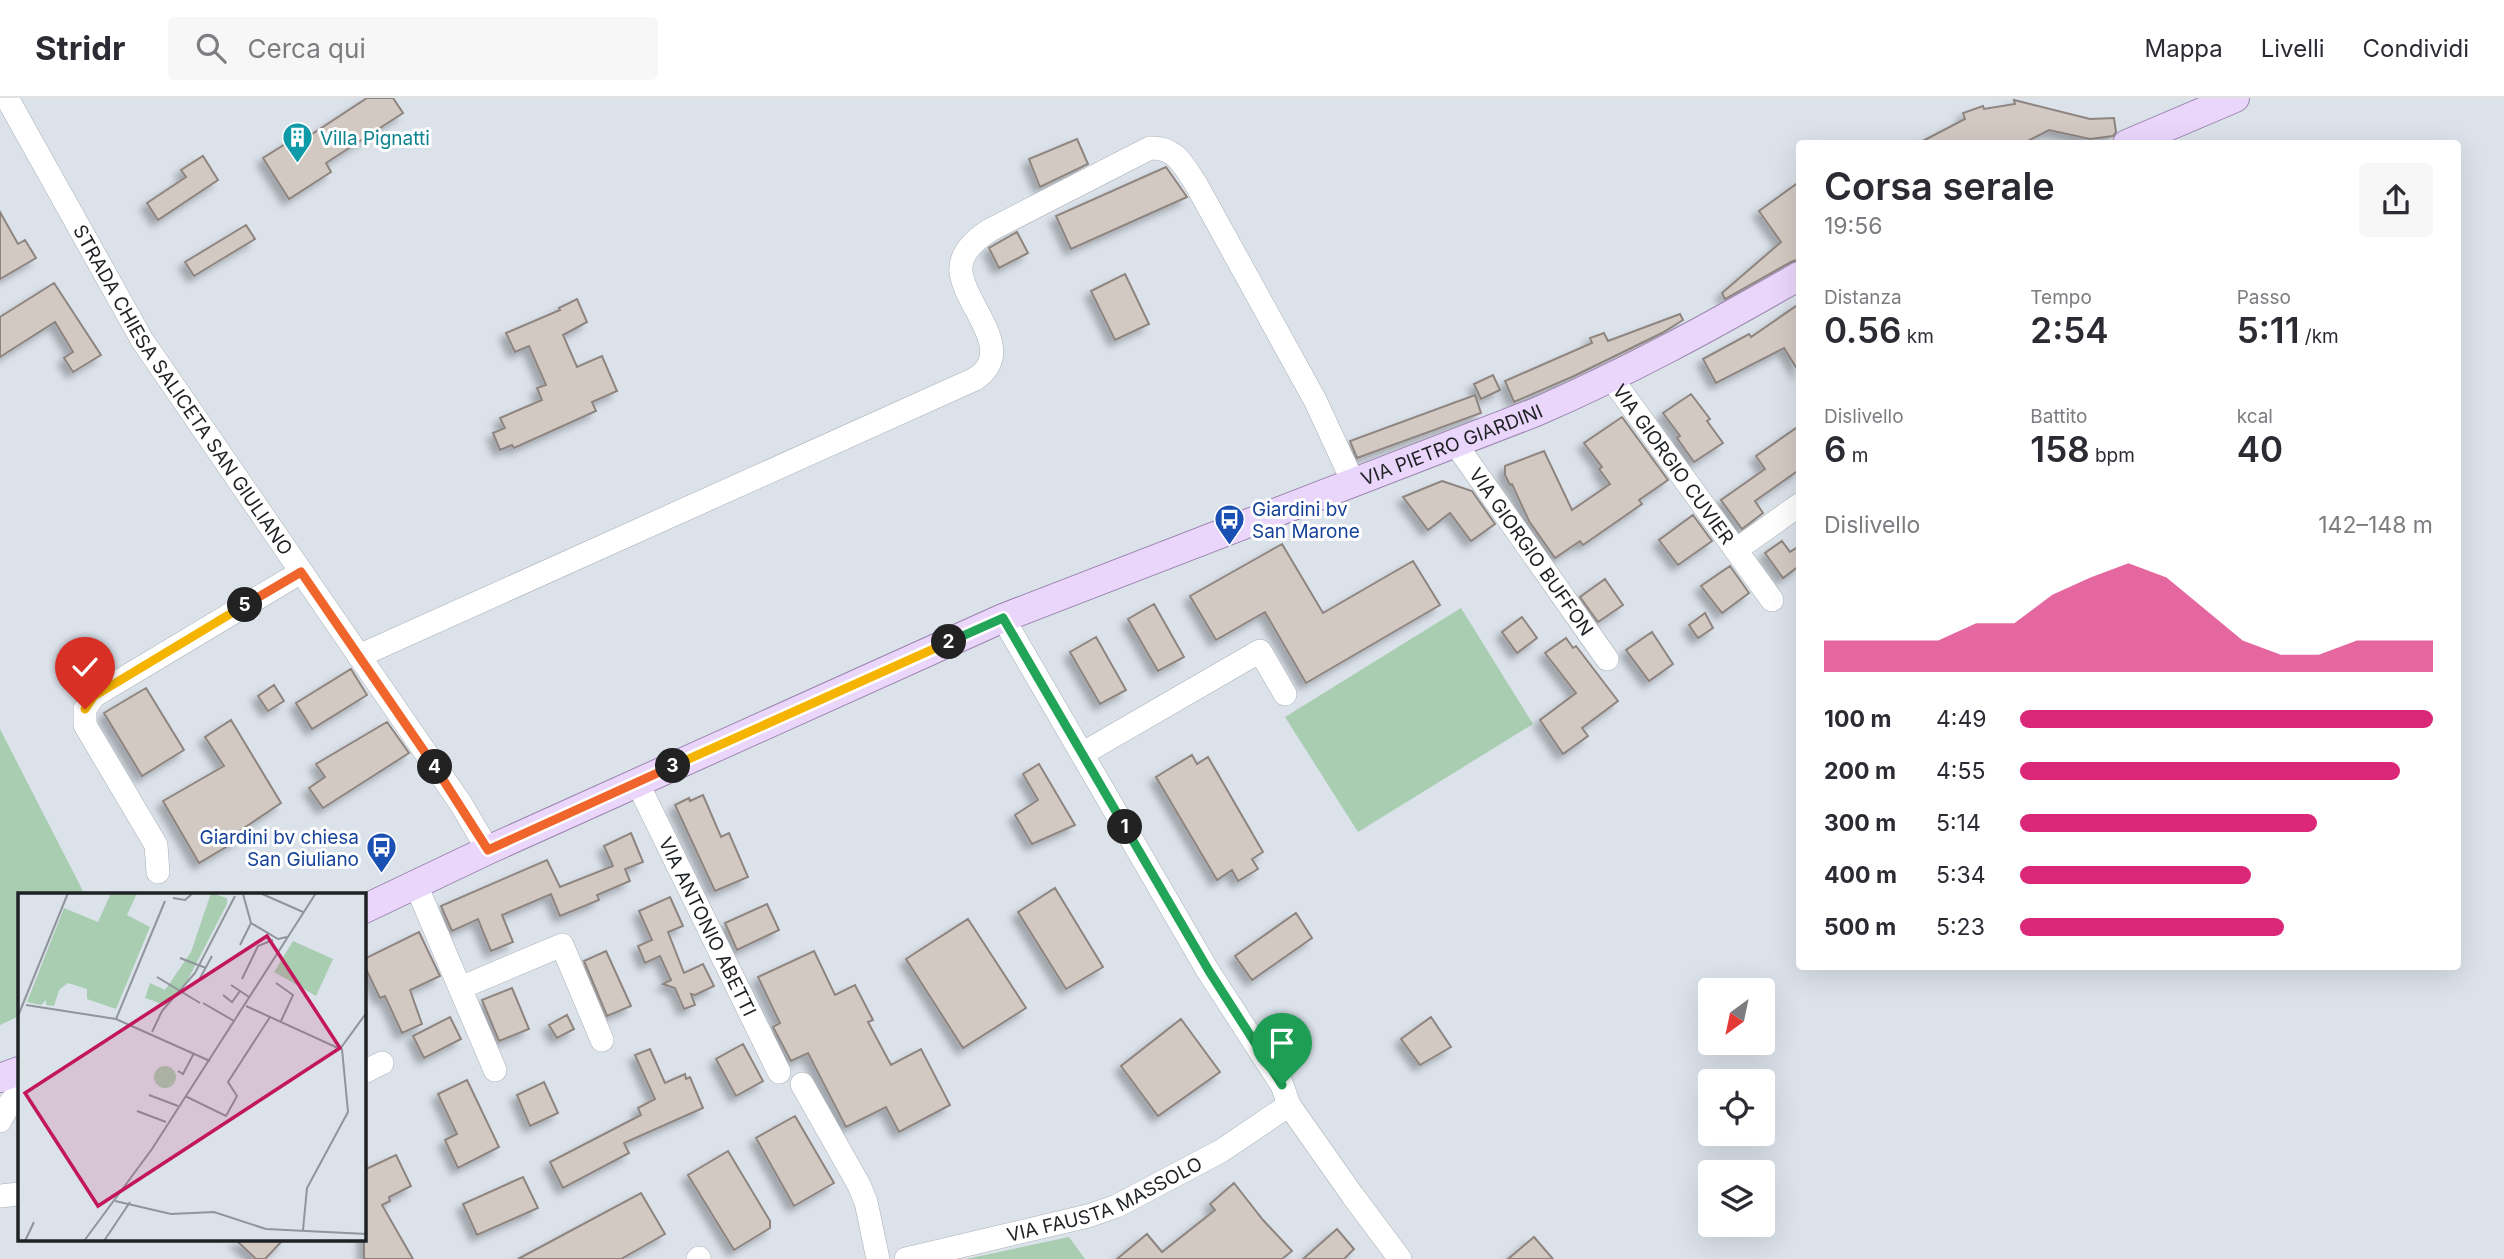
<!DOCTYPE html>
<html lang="it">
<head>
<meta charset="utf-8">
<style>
	body { margin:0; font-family:Inter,sans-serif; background:#f7f7f7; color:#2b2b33; height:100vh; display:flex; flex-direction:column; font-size:26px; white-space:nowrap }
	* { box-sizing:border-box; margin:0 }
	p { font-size:23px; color:#7c7c81 }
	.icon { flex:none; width:38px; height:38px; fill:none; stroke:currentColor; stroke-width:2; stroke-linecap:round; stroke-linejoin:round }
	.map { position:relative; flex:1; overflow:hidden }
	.side { position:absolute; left:1796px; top:42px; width:665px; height:830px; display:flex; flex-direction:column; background:#fff; border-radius:7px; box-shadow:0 7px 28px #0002 }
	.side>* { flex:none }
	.needle { width:46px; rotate:213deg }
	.controls { position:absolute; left:1698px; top:880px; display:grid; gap:14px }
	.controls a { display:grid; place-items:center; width:77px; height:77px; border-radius:7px; background:#fff; box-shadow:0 7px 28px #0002; font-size:35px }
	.pin { position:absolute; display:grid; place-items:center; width:60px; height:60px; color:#fff; margin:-72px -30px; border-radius:50% 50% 50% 0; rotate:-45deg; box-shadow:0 0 7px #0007 }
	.pin .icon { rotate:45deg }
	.km { position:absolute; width:35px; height:35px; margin:-18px; border-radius:50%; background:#222; color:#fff; font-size:19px; line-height:35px; text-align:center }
	.round { display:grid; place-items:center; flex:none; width:74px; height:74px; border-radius:7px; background:#f7f7f7 }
	.summary { display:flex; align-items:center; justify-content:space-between; height:119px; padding:0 28px }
	h1 { font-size:38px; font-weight:600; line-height:52px }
	.metrics { display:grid; grid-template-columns:repeat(3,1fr); gap:10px; height:119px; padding:7px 28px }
	.metrics div { display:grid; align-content:center }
	.metrics b { font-size:35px; font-weight:600 }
	.metrics small { font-size:19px; font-weight:400 }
	.metrics p { font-size:19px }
	.chart { height:196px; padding:14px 28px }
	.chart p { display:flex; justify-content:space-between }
	.chart svg { width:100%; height:126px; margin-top:7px; fill:#db2777; opacity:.7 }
	ul { padding:0 28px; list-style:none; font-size:23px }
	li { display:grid; grid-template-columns:112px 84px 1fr; align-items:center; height:52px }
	li i { height:18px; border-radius:9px; background:#db2777 }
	header { display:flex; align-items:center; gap:42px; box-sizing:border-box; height:98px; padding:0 35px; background:#fff; border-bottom:2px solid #e1e1e2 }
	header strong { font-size:33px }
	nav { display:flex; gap:38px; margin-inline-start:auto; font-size:24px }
	.search { width:490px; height:63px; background:#f7f7f7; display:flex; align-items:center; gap:18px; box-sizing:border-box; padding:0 24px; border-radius:7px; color:#7c7c81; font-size:26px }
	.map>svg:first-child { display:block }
</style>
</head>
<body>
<header>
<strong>Stridr</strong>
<div class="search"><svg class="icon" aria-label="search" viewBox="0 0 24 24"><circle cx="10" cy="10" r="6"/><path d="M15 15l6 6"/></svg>Cerca qui</div>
<nav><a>Mappa</a><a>Livelli</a><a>Condividi</a></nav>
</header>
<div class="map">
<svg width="2504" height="1161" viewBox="0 0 2504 1161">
	<defs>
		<filter id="shadow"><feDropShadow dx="-6" dy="6" stdDeviation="3.5" flood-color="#0004"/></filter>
	</defs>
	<rect width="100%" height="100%" fill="#dbe2ea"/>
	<path fill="#a8cdb0" d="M1461 510 1533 626 1358 734 1285 619Z
		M0 631 85 797H19V918L0 927Z
		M1069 1139 1085 1161H966Z"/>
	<path fill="#d3c9c3" stroke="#8e8580" stroke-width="2" filter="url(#shadow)" d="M367 0H393L403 15 326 65 331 74 289 101 263 60 306 33 309 38Z
		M2014 2 2090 21 2114 20 2116 34 2113 38 2090 41 2049 32 2022 46H1917L1965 21 1963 15 1983 8 1984 11 2015 6Z
		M1077 41 1088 66 1040 89 1029 61Z
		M203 58 218 82 158 122 147 105 186 79 181 72Z
		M1166 69 1187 99 1071 151 1056 118Z
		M1799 84V161L1791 164 1725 201 1722 195 1781 144 1759 113Z
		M0 114 18 146 25 142 36 160 0 181Z
		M246 127 255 141 194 178 185 164Z
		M1017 134 1028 155 999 170 989 150Z
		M1125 176 1149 226 1115 242 1091 193Z
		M54 185 101 257 73 274 64 260 73 254 55 224 0 259V219Z
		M577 201 587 224 563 237 577 269 602 258 617 293 592 304 596 313 514 350 512 347 500 352 493 335 505 330 500 320 542 302 537 290 546 287 529 248 515 254 506 235 560 212 559 210Z
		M1799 206V274L1784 250 1716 285 1703 261 1749 236 1751 239Z
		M1680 216 1683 222 1662 235 1574 278 1514 304 1505 283 1592 245 1590 240 1604 235 1608 243Z
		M1493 277 1500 292 1481 301 1474 286Z
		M1691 296 1710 321 1707 323 1723 345 1694 364 1677 340 1680 338 1663 315Z
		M1475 297 1481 315 1357 360 1350 343Z
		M1622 319 1668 382 1639 402 1642 406 1583 447 1580 443 1555 460 1529 423 1512 386 1510 387 1505 377V368L1544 353 1572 412 1610 386 1599 371 1602 369 1584 345Z
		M1799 328V372L1755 403 1763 415 1742 431 1721 402 1765 371 1756 358Z
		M1442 383 1472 393 1495 426 1471 443 1450 415 1428 432 1403 399Z
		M1693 417 1712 443 1678 467 1659 442Z
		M1782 443 1790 454 1799 448V468L1783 480 1765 455Z
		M1282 446 1323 515 1413 463 1440 507 1306 585 1265 514 1216 542 1190 498Z
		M1730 468 1749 495 1722 515 1701 488Z
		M1605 481 1623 507 1598 524 1580 499Z
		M1154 506 1184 559 1158 573 1128 521Z
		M1705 515 1713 530 1698 540 1689 527Z
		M1522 519 1537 540 1517 555 1502 534Z
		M1652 534 1673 566 1649 583 1626 552Z
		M1096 539 1126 592 1100 606 1070 554Z
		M1566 540 1573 550 1576 548 1618 603 1582 630 1588 638 1563 656 1540 622 1576 595 1545 555Z
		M351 571 367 597 312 631 296 605Z
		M274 587 284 603 268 613 258 598Z
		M146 590 184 652 142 678 104 615Z
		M231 622 281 705 238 734 241 740 199 765 163 703 224 668 205 639Z
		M387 624 409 655 323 710 309 690 325 679 316 666Z
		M1192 657 1197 666 1208 659 1263 754 1252 761 1258 771 1238 783 1232 772 1217 782 1156 679Z
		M1039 666 1075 727 1032 746 1015 717 1038 702 1023 676Z
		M703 697 721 739 729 735 748 779 715 793 675 707 689 700 690 703Z
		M631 735 643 764 625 771 630 783 597 797 599 802 560 818 551 796 502 817 513 844 491 853 478 821 452 833 441 808 547 762 560 789 613 768 604 748Z
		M1055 790 1103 869 1066 891 1018 814Z
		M670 799 683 828 668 834 684 875 703 866 714 888 695 897 691 896 695 907 684 911 675 890 663 886 671 882 660 858 645 865 638 848 652 842 639 813Z
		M767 806 779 832 737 852 725 825Z
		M1296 815 1312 840 1252 882 1235 858Z
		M968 821 1026 910 963 950 906 861Z
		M419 834 440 878 410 892 422 926 402 935 385 898 380 900 364 867V861Z
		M606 853 631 908 607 918 584 863Z
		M814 853 835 897 855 887 873 922 868 924 891 967 921 951 950 1007 899 1034 886 1009 846 1029 808 955 791 963 773 929 780 925 758 879Z
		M512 890 529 931 499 943 482 902Z
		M567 917 574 931 557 940 549 927Z
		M450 919 461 941 424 960 413 938Z
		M1431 919 1451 949 1420 967 1401 941Z
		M1181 921 1220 974 1158 1018 1121 968Z
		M743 946 763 983 736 998 716 961Z
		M650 951 665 985 685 976 686 981 690 979 703 1010 624 1045 629 1055 563 1090 550 1064 641 1017 638 1010 655 1001 635 957Z
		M467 982 499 1049 458 1070 445 1042 457 1036 438 996Z
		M544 984 558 1015 530 1028 517 997Z
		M795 1018 834 1085 794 1108 756 1040Z
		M728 1053 770 1123V1130L734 1152 688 1077Z
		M396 1057 411 1088 389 1099 390 1103 382 1107 413 1161H364V1072Z
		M523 1079 538 1110 477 1137 463 1106Z
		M1234 1085 1263 1122 1292 1153 1282 1161H1117L1147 1136 1162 1154 1215 1112 1210 1106Z
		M641 1095 665 1136 621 1161H518Z
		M1337 1131 1354 1151 1344 1161H1303Z
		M1534 1139 1553 1161H1508Z
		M236 1142H283L265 1161H256Z"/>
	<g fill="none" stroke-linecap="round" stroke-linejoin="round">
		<defs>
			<g id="minor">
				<path id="s1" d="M7 0 142 242 461 706 488 752"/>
				<path id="s2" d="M1612 281 1772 502"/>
				<path id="s3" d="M1455 345 1607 561"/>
				<path d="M1736 452 1799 407"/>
				<path d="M1003 520 1208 873 1282 987 1289 1007 1353 1098 1400 1161"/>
				<path d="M359 558 975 281C1018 253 965 209 961 174 959 155 976 141 990 132L1150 50C1176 49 1183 67 1196 86L1315 302 1353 384"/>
				<path d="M1082 656 1260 553 1285 596"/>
				<path id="s4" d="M637 684 779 974"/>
				<path d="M158 774 156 747 85 627V611L94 598 301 474"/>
				<path d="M416 787 495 972"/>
				<path d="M460 890 562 847 602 942"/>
				<path d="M364 974 382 965"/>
				<path d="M802 986 859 1087 866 1104 878 1161"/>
				<path d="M0 1023 10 1005 19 994"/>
				<path d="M0 1098 19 1096"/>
				<path d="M698 1161 699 1160"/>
				<path id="s5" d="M906 1161 1088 1118 1117 1108 1221 1053 1289 1007"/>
			</g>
			<g id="major">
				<path d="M2127 46 2235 0"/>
				<path id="s6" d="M364 811 488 752 1003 520 1536 314C1628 274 1712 228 1799 178"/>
				<path d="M0 980 19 973"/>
			</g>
		</defs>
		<use href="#minor" stroke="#a9b0b7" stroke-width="24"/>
		<use href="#major" stroke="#9a85ae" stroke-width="30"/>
		<use href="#minor" stroke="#fff" stroke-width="23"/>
		<use href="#major" stroke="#ebd6fb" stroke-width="28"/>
	</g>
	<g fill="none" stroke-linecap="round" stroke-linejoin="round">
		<defs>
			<path id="split-1" d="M1125 729 1209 873 1282 987"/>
			<path id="split-2" d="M949 544 1003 520 1125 729"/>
			<path id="split-3" d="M673 668 949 544"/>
			<path id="split-4" d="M435 669 488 752 673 668"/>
			<path id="split-5" d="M245 507 301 474 435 669"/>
			<path id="split-6" d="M85 611 94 598 245 507"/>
		</defs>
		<use href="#split-1" stroke="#fff" stroke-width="14"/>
		<use href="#split-2" stroke="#fff" stroke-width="14"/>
		<use href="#split-3" stroke="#fff" stroke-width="14"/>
		<use href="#split-4" stroke="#fff" stroke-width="14"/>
		<use href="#split-5" stroke="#fff" stroke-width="14"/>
		<use href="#split-6" stroke="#fff" stroke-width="14"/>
		<use href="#split-1" stroke="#22a559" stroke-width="9"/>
		<use href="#split-2" stroke="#22a559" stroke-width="9"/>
		<use href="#split-3" stroke="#f5b400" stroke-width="9"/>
		<use href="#split-4" stroke="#f0652b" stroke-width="9"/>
		<use href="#split-5" stroke="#f0652b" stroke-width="9"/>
		<use href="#split-6" stroke="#f5b400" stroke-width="9"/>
	</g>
	<defs>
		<symbol id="building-pin" viewBox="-11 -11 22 30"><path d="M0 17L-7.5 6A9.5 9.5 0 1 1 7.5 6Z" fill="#0f9aa8" stroke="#fff"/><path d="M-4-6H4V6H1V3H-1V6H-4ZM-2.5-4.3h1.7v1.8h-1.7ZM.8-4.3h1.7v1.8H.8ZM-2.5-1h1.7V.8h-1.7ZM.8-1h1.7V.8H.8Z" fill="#fff"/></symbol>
		<symbol id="bus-pin" viewBox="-11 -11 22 30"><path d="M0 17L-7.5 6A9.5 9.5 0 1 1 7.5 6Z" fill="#1a4fb4" stroke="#fff"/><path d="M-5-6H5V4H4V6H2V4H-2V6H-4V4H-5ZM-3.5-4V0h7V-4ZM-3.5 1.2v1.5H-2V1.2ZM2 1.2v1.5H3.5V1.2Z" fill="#fff"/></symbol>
	</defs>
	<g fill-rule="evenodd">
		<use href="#building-pin" x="280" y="22" width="35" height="47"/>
		<use href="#bus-pin" x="1212" y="404" width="35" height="47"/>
		<use href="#bus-pin" x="364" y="732" width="35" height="47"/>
	</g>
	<g text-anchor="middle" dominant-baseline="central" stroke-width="6" stroke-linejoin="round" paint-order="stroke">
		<g font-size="19" fill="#0d838f" stroke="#fff" text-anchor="start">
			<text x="320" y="40">Villa Pignatti</text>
		</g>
		<g font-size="19" fill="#1f2225" stroke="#fff">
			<text stroke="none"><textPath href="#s1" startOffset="341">STRADA CHIESA SALICETA SAN GIULIANO</textPath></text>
			<text stroke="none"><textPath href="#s6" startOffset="1183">VIA PIETRO GIARDINI</textPath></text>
			<text stroke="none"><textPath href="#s2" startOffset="105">VIA GIORGIO CUVIER</textPath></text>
			<text stroke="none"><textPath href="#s3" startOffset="133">VIA GIORGIO BUFFON</textPath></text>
			<text stroke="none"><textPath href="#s4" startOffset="161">VIA ANTONIO ABETTI</textPath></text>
			<text stroke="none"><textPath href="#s5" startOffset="208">VIA FAUSTA MASSOLO</textPath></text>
		</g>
		<g font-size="19" fill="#164399" stroke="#fff" text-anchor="start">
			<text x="1252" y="411">Giardini bv<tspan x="1252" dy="22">San Marone</tspan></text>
			<text x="359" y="739" text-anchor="end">Giardini bv chiesa<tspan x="359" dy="22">San Giuliano</tspan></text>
		</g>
	</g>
	<g transform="translate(18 795)">
		<rect width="348" height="348" fill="#dbe2ea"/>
		<path d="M93 0H119L109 22 132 34 98 116 69 106V96L50 90 41 97 36 113 28 112V107L23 112 9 109 46 15 80 29ZM193 0 209 5V11L167 92 147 112 127 105 132 90 147 97 173 59ZM275 48 315 66 298 103 256 79ZM136 184a11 11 0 1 1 22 0a11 11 0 1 1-22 0Z" fill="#a8cdb0"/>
		<path fill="none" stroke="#90959b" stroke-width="2" d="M242 0 285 19M225 1 233 30 260 46 269 44M155 5 167 7 175 0M222 52 233 30M162 65 188 75M139 84 182 110M224 86 240 53 255 47M181 87 194 63M258 90 275 102 263 128M213 92 231 104M205 102 214 109 222 98M185 110 216 128M8 112 98 126 192 168M228 113 322 156 349 119M0 123 50 0M98 126 147 8M134 139 144 118 177 80 217 3M160 178 165 181 176 160M131 202 160 213M167 203 208 223 219 203 210 189 252 124M119 218 148 229M97 308 153 321 196 319 248 336 349 341M285 337 289 295 330 219 324 156M7 348 16 329M66 348 134 256 298 0M86 348 112 309"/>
		<path fill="#c2185b" fill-opacity="0.15" stroke="#c2185b" stroke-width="3.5" d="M249 43 322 155 80 313 7 200Z"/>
		<rect width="348" height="348" fill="none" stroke="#1f2225" stroke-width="3.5"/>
	</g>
</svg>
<div class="controls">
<a><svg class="needle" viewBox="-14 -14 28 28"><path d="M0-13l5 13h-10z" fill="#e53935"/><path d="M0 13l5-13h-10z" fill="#7c7c81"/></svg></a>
<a><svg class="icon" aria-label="locate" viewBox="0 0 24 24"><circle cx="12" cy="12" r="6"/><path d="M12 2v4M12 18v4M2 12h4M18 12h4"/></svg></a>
<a><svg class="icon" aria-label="layers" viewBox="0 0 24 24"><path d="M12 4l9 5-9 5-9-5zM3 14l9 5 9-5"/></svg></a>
</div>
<div class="pin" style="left:1282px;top:987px;background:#1e9e55"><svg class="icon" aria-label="arrive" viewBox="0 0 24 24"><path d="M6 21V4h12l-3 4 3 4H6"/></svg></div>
<div class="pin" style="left:85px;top:611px;background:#d93025"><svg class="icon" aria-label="check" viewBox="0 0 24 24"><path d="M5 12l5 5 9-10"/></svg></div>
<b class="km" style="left:1125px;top:729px">1</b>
<b class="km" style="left:949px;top:544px">2</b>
<b class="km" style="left:673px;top:668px">3</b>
<b class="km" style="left:435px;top:669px">4</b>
<b class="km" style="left:245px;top:507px">5</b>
<section class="side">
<div class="summary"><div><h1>Corsa serale</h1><p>19:56</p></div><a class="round"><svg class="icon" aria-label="share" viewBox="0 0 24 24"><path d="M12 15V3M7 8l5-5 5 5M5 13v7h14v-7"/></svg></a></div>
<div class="metrics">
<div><p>Distanza</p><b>0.56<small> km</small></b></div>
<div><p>Tempo</p><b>2:54</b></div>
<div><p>Passo</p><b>5:11<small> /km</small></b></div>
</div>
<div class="metrics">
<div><p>Dislivello</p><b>6<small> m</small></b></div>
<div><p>Battito</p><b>158<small> bpm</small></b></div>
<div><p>kcal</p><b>40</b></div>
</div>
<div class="chart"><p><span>Dislivello</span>142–148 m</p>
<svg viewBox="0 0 160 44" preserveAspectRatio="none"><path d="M0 44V33L10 33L20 33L30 33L40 27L50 27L60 17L70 11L80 6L90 11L100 22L110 33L120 38L130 38L140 33L150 33L160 33V44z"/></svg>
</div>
<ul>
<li><b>100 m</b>4:49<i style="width:100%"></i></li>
<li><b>200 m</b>4:55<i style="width:92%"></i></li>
<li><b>300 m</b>5:14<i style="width:72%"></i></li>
<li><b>400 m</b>5:34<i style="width:56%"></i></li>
<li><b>500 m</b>5:23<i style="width:64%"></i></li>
</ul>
</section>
</div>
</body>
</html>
